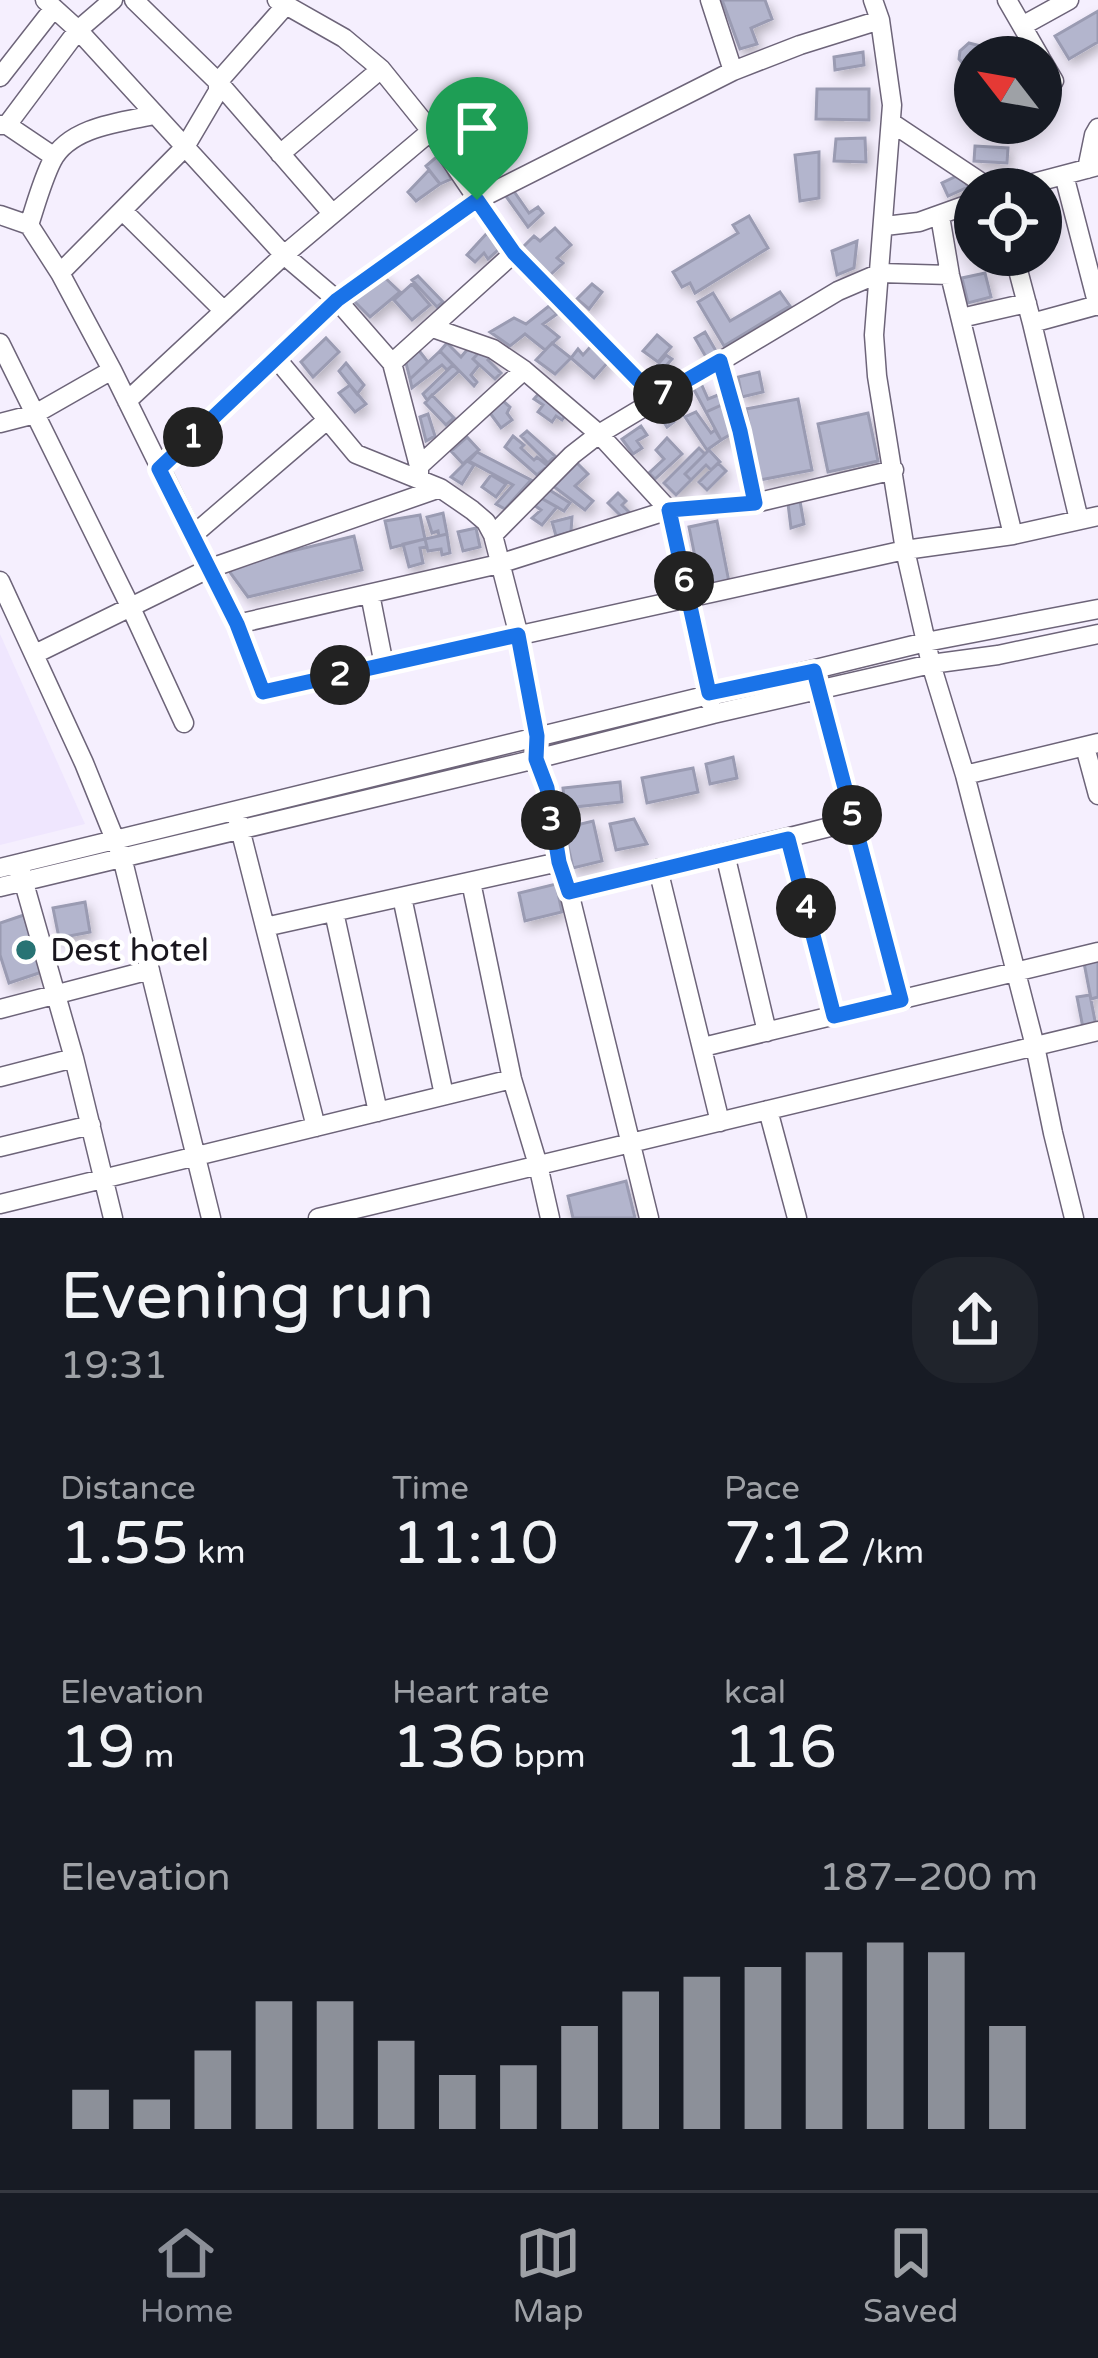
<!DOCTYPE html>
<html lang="en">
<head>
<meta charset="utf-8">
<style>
	body { margin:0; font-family:"Varela Round",sans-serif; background:#20242c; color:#f1f3f6; height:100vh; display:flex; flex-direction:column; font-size:45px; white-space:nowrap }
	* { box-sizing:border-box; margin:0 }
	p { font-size:39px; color:#9ea1a6 }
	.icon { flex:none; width:66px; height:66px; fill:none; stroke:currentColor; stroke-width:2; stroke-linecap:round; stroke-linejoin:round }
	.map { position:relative; height:1218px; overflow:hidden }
	.details { display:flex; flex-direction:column; background:#171b24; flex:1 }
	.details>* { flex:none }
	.needle { width:78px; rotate:301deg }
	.fabs { position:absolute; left:954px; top:36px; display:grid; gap:24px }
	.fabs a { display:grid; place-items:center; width:108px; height:108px; border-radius:50%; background:#171b24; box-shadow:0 6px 18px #0003; font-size:60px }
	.pin { position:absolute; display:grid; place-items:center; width:102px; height:102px; color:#fff; margin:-123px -51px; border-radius:50% 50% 50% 0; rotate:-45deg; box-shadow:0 0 12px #0007 }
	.pin .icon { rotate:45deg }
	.km { position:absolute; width:60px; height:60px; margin:-30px; border-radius:50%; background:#222; color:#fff; font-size:33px; line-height:60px; text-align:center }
	.round { display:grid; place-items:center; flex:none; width:126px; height:126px; border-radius:48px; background:#20242c }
	.summary { display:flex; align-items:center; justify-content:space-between; height:204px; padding:0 60px }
	h1 { font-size:66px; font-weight:600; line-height:90px }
	.metrics { display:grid; grid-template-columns:repeat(3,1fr); gap:18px; height:204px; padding:12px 60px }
	.metrics div { display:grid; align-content:center }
	.metrics b { font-size:60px; font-weight:600 }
	.metrics small { font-size:33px; font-weight:400 }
	.metrics p { font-size:33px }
	.chart { height:336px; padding:24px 60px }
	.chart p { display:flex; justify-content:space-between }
	.chart svg { width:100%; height:216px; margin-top:12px; stroke:#8c9099; stroke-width:6 }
	.tab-bar { display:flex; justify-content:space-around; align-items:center; height:168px; border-top:3px solid #363941; background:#171b24; font-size:33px; color:#9ea1a6 }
	.tab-bar a { display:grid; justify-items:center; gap:6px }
	.tab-bar .current { color:#8c9099 }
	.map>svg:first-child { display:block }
</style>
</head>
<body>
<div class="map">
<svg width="1098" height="1218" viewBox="0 0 1098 1218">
	<defs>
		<filter id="shadow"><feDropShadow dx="3.5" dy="6" stdDeviation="6" flood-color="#0004"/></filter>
	</defs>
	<rect width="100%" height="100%" fill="#f5effe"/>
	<path fill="#efe6fe" d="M0 634 85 824 0 845Z"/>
	<path fill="#b3b5cd" stroke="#9a9bb2" stroke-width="3" filter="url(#shadow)" d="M722 0H765L772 19 751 28 757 44 740 49Z
		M1098 11V42L1069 59 1055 36Z
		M969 43 981 46 984 54V57H975V67L972 68 964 65 959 59 960 51Z
		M863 52 864 65 835 70 834 57Z
		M817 89H869V120L816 119Z
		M865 138 866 162 834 161 836 139Z
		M477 142 491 154 479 166 466 154Z
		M975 146 1008 148 1007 163 974 161Z
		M819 152V198L800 201 795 155Z
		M440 154 451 179 440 184 426 166Z
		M429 170 440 184 416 201 408 192Z
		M961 174 968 187 948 196 942 183Z
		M513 190 529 213 538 207 543 213 528 227 505 195Z
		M749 216 768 248 695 293 690 283 682 287 673 272 738 233 733 225Z
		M555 228 571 245 557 258 563 263 550 275 523 247 534 236 540 241Z
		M487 233 499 249 488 259 484 253 475 262 467 255Z
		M857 241 854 268 837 275 832 251Z
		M380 273 400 292 370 317 348 295Z
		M985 273 991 297 968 303 962 278Z
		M418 276 443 302 437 307 412 280Z
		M412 284 430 305 412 320 394 300Z
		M592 284 602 292 589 309 577 299Z
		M780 292 790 306 724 346 698 302 713 293 730 321Z
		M549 306 557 314 543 324 559 337 545 350 525 334 510 346 490 332 514 318 526 324Z
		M705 332 716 351 706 357 695 338Z
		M657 335 671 347 658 362 643 351Z
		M326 338 339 352 313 377 301 362Z
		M447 343 461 357 472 344 484 347 473 359 479 365 471 375 477 382 474 386 440 351Z
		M552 343 571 358 555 374 536 360Z
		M592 345 610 360 594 378 571 358 578 349 583 355Z
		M484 347 493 355 488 360 501 373 495 379 473 359Z
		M417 348 428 362 410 379 405 359Z
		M440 351 453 365 447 370 442 365 412 388 410 379Z
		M666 355 672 359 664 368 673 376 667 380 653 370Z
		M346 363 364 385 357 394 339 371Z
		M453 365 459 371 427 400 423 394Z
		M759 372 763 392 742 397 738 377Z
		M700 381 708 399 723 393 726 403 706 412 692 386Z
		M350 385 366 404 355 412 339 393Z
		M541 391 567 413 562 420 556 416 552 422 538 412 543 405 534 399Z
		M432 395 454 418 446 425 425 403Z
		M674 397 682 411 672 417 674 422 667 427 655 408Z
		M798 399 812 470 760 480 746 409Z
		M502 400 510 407 507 413 512 420 501 428 490 413Z
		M726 403 733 433 721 440 706 412Z
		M696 412 711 433 715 430 721 440 707 450 685 417Z
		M868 413 878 461 828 472 818 424Z
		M428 414 435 436 426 441 420 417Z
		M641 426 647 435 637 441 642 448 633 454 622 439Z
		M527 431 555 456 548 463 521 436Z
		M513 436 524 445 521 448 534 460 537 457 548 466 537 475 505 447Z
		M467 437 479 450 463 464 451 451Z
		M667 438 682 454 655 479 649 473 664 459 656 450Z
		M699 448 705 454 685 474 691 480 676 495 664 483Z
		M709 450 720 462 711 470 706 465 691 480 685 474Z
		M477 452 531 480 505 509 496 504 513 485 469 461Z
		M467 461 474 465 462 484 451 477Z
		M575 461 588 474 575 486 593 501 585 510 553 486Z
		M718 463 726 471 707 490 699 482Z
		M491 475 506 484 496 497 482 487Z
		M548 489 570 503 564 511 541 498Z
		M618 493 626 501 622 505 633 516 626 521 608 503Z
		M541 498 557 507 542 525 532 518 541 510 534 505Z
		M800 501 804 524 791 528 788 504Z
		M443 513 447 534 439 536 438 531 432 533 427 517Z
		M420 515 425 539 391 548 385 521Z
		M572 517 571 532 556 536 552 522Z
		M717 521 730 587 702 592 689 527Z
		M476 528 480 547 463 551 458 532Z
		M447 534 450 553 442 555 441 549 428 551 425 539Z
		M354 536 362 570 248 597 226 567Z
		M425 539 427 547 420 548 423 563 409 567 403 544Z
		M733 757 737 778 710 784 706 764Z
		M693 768 698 792 647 803 642 778Z
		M620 782 622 802 565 808 563 788Z
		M634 819 647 844 616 850 610 824Z
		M593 821 602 861 573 868 564 828Z
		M556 884 562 912 525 921 519 893Z
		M85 902 90 932 59 938 53 908Z
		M24 915 42 972 9 983 0 955V923Z
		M1098 960V997L1091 999 1084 963Z
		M1090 995 1096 1026 1083 1028 1077 997Z
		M626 1181 635 1218H573L568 1196Z"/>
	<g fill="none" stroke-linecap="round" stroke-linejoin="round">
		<defs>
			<path id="minor" d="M45 0 78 30 284 255 337 300 392 363 419 466V477
				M134 0 218 82 332 213
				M277 0 344 38 381 69 431 131 514 253 656 398
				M710 0 733 71
				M873 0 880 20 892 105 874 335 877 376 905 550 931 664 965 775 1035 1046 1053 1133 1074 1218
				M1007 0 1040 57
				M1022 26 1069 0
				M1041 59 1054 81
				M0 77 54 8
				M892 123 991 189
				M0 125H7L53 156
				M7 125 78 30 113 0
				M280 154 381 69
				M1087 169 1094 135 1098 128
				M1064 175 1098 306
				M1011 189 1098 166
				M123 211 224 311
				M0 215 29 225 60 273 112 370 237 624 263 692 905 550 1013 535 1098 516
				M940 216 950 275 1013 535
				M29 225C36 204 42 181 52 161 69 127 121 122 154 115
				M885 226 919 222 975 202
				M1014 255 1032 323 1079 520
				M60 273 185 147 218 91V82L286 5
				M961 318 1027 303
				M1032 323 1098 305
				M433 328 493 349 524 370 599 434 669 510 710 702
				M0 343 131 608 184 723
				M276 358 356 454 440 488 472 510 486 522 493 535 519 636 537 736 536 759 546 788 559 862 569 892 649 1218
				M720 361 740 431 755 503
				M392 363 514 253
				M127 401 284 255 431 131
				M0 423 35 414 112 370
				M419 466 524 370
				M159 469 337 300 477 200 733 71 800 45 880 20
				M193 535 327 420
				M493 535 572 455 599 434 838 291 880 273 950 275
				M0 581 84 763 122 857 211 1218
				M370 594 384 665
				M237 624 499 564 669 510 755 503 894 470
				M35 654 208 569 440 488
				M817 680 901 1000
				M1085 747 1098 795
				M965 775 1098 743
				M237 817 316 1127
				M788 839 834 1016
				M725 854 767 1032
				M0 868 926 642 1098 609
				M20 869 74 1058 113 1218
				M658 869 720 1122
				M471 882 512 1079 538 1165 550 1218
				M0 887 536 759 713 714 931 664 998 655 1098 634
				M569 892 854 821
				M402 897 444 1095
				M334 912 378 1112
				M265 927 559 862
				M0 1009 150 970
				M703 1047 1098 952
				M0 1077 74 1058
				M768 1110 797 1218
				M0 1147 91 1125
				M0 1204 512 1079
				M318 1218 1098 1031"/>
		</defs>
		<use href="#minor" stroke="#6d6479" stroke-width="21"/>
		<use href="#minor" stroke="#fff" stroke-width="18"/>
	</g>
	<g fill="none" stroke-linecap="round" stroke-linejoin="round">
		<defs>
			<path id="route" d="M477 200 514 253 656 398 720 361 740 431 755 503 669 510 709 693 814 671 901 1000 834 1016 788 839 569 892 559 862 547 788 536 759 537 736 518 635 263 692 237 624 159 469 337 300Z"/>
		</defs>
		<use href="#route" stroke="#fff" stroke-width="24"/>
		<use href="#route" stroke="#1a73e8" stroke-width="15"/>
	</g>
	<circle fill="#287374" stroke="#fff" stroke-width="4.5" cx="26" cy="950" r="12"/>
	<g text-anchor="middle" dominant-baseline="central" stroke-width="9" stroke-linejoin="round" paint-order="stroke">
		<g font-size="33" fill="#19161e" stroke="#fff" text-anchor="start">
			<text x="50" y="950">Dest hotel</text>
		</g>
	</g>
</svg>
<div class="fabs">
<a><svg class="needle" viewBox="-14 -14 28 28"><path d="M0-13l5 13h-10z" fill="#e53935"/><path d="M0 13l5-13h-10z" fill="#9ea1a6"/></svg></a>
<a><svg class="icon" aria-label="locate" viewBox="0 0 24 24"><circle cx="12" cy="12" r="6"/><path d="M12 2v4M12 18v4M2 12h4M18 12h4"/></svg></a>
</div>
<div class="pin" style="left:477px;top:200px;background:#1e9e55"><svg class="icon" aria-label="arrive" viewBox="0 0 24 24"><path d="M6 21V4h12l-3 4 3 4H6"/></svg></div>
<b class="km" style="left:193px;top:437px">1</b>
<b class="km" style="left:340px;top:675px">2</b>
<b class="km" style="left:551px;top:820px">3</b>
<b class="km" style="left:806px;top:908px">4</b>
<b class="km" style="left:852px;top:815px">5</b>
<b class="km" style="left:684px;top:581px">6</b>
<b class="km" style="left:663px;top:394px">7</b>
</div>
<section class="details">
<div class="summary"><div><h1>Evening run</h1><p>19:31</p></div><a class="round"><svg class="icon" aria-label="share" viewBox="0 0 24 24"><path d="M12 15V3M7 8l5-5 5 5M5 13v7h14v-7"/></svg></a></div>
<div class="metrics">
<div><p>Distance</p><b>1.55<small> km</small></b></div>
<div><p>Time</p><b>11:10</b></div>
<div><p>Pace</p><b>7:12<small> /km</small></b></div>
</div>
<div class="metrics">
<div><p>Elevation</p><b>19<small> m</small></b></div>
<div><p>Heart rate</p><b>136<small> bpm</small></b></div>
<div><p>kcal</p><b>116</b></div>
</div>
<div class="chart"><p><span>Elevation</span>187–200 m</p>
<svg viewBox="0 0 160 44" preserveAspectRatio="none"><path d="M5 44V36M15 44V38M25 44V28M35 44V18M45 44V18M55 44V26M65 44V33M75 44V31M85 44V23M95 44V16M105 44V13M115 44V11M125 44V8M135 44V6M145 44V8M155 44V23"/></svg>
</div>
</section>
<nav class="tab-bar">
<a class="current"><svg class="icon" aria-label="home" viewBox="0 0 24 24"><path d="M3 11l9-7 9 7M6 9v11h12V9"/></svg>Home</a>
<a><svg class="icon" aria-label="map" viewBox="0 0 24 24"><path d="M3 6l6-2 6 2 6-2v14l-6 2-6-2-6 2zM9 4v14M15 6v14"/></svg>Map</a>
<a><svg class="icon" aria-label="saved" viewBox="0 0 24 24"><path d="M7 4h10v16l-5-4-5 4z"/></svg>Saved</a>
</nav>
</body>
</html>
